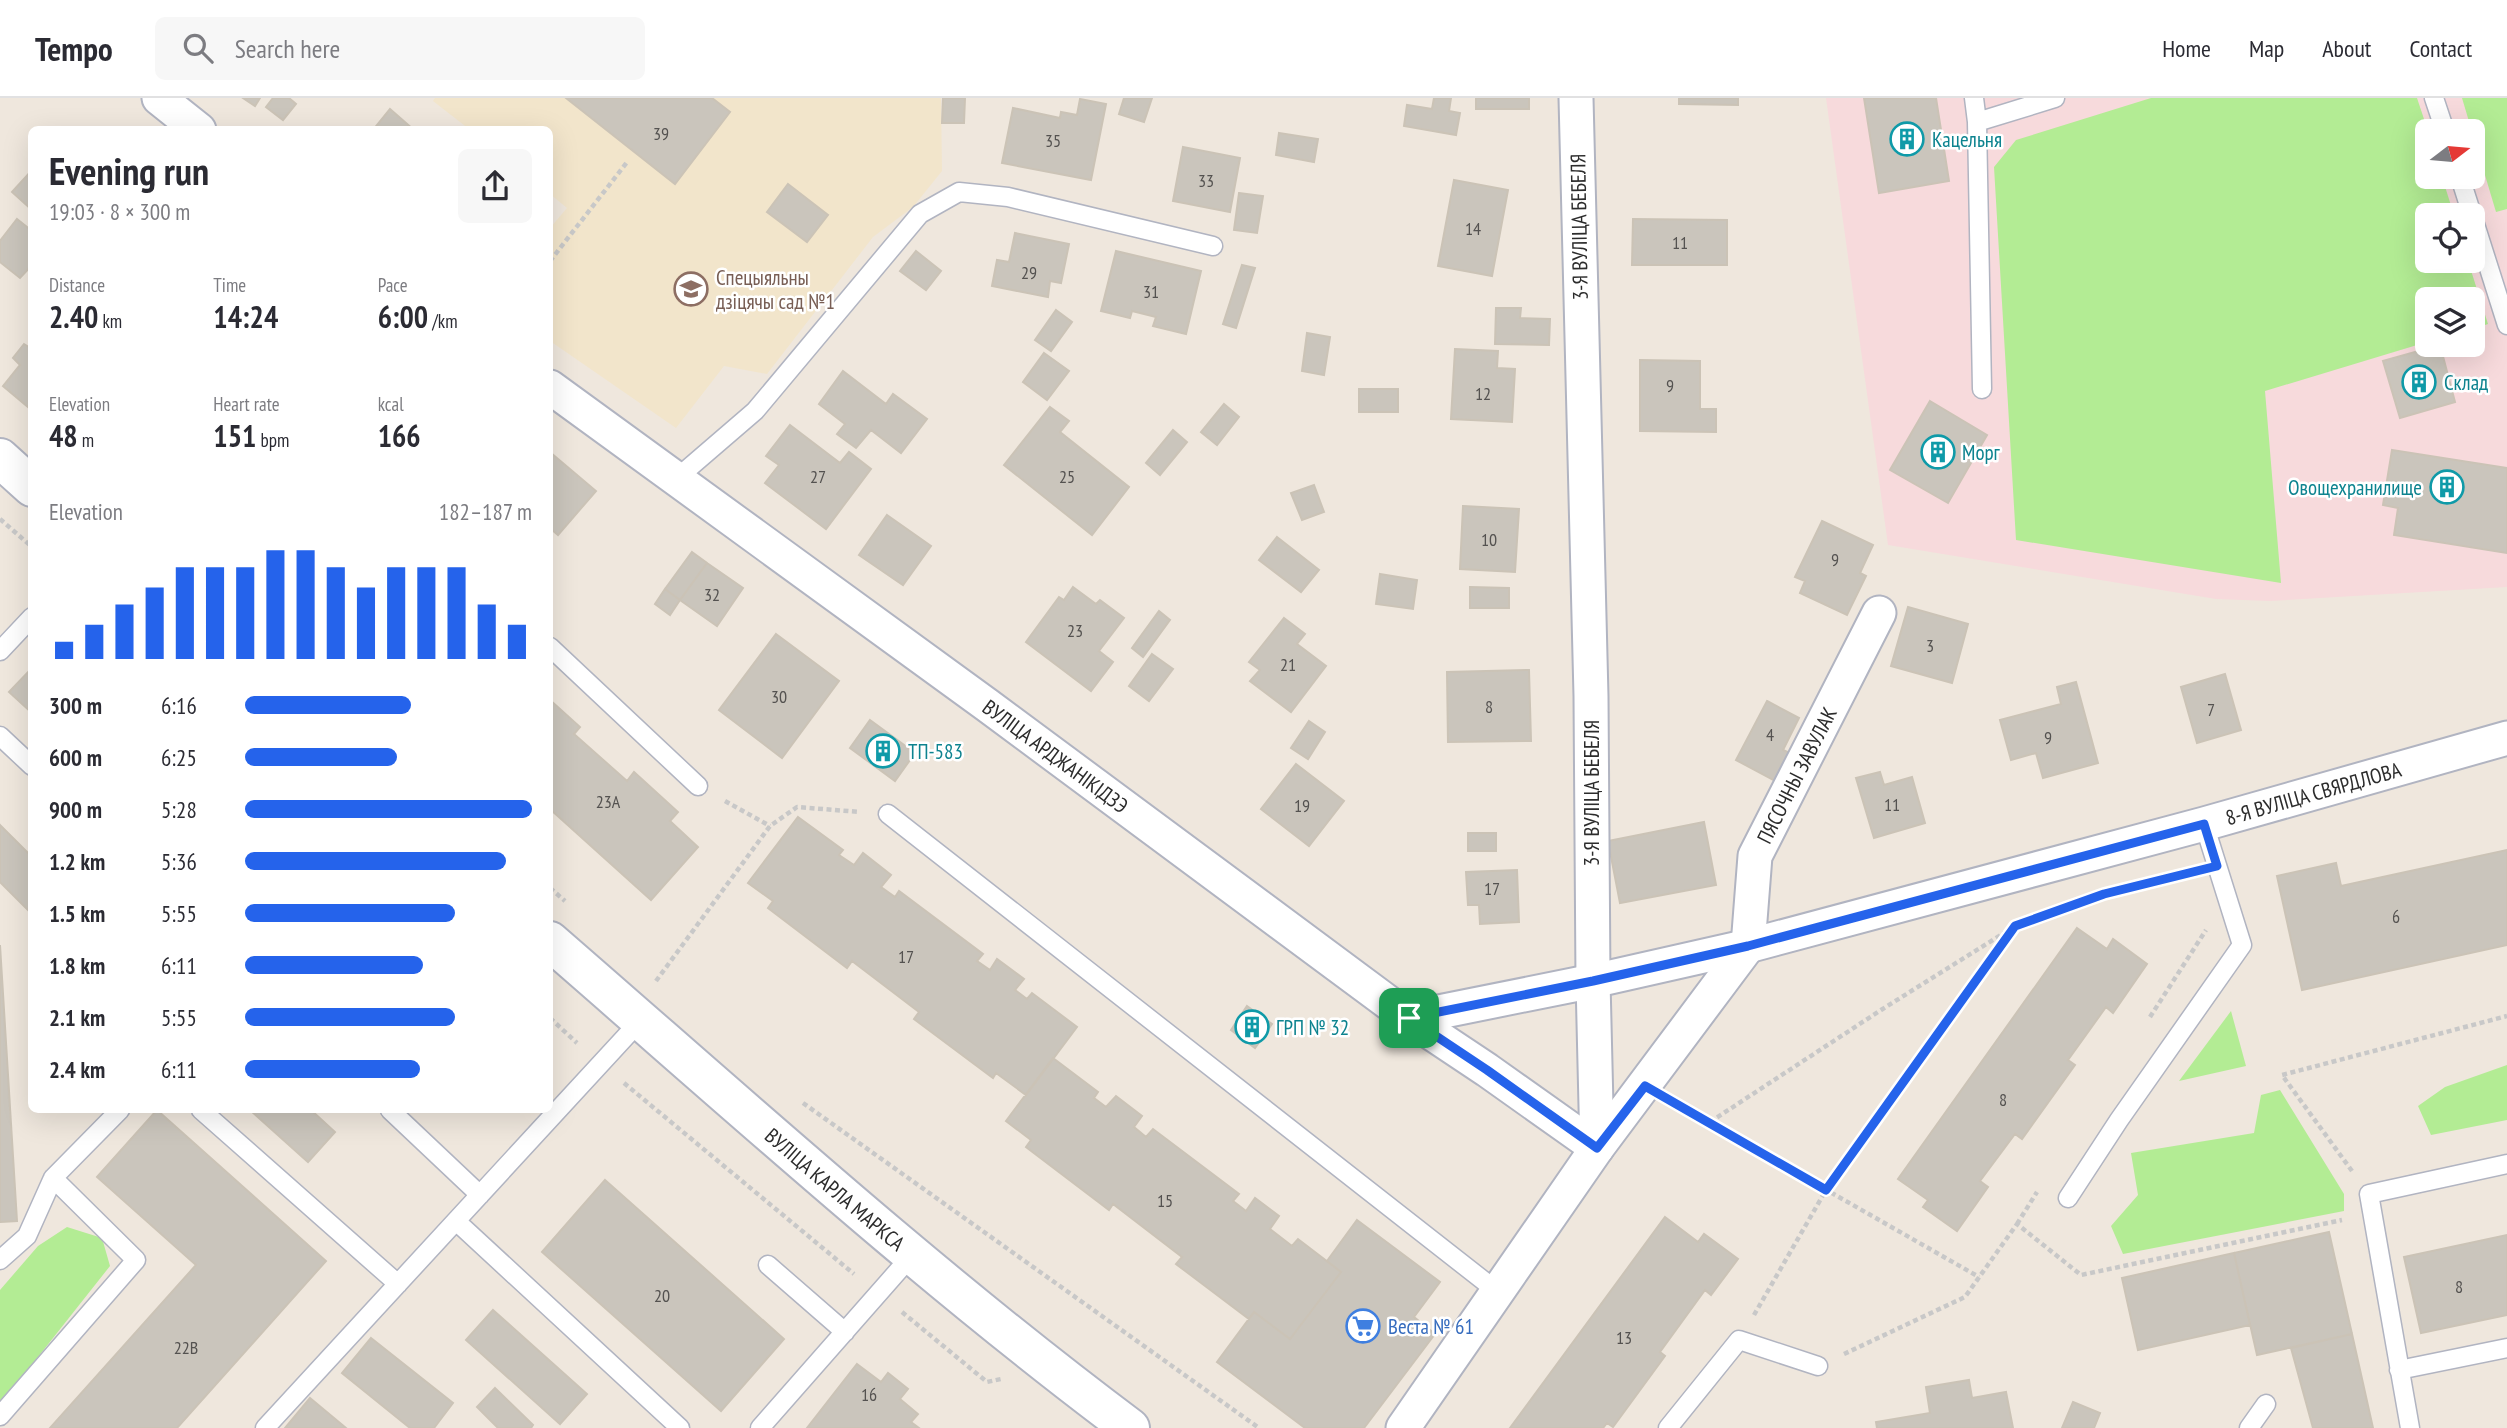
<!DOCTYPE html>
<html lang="en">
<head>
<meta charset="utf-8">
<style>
	body { margin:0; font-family:"PT Sans Narrow",sans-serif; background:#f7f7f7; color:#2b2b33; height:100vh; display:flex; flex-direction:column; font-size:26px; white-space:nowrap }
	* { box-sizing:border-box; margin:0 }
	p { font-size:23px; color:#7c7c81 }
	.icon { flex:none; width:38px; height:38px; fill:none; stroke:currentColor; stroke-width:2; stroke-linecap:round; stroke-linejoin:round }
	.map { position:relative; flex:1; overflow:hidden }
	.sheet { position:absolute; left:28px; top:28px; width:525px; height:987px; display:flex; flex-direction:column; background:#fff; border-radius:10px; box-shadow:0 7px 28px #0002 }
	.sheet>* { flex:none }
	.needle { width:46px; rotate:74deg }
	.controls { position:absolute; left:2415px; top:21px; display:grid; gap:14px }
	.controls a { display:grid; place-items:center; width:70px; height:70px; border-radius:10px; background:#fff; box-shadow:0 7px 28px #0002; font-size:35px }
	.pin { position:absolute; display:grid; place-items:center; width:60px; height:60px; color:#fff; margin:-30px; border-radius:14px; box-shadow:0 4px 10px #0006 }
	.round { display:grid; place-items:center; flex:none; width:74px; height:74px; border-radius:10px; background:#f7f7f7 }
	.overview { display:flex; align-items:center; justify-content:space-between; height:119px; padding:0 21px }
	h1 { font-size:38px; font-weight:800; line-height:52px }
	.metrics { display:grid; grid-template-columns:repeat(3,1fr); gap:10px; height:119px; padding:7px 21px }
	.metrics div { display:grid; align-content:center }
	.metrics b { font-size:30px; font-weight:800 }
	.metrics small { font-size:19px; font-weight:400 }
	.metrics p { font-size:19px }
	.chart { height:196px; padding:14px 21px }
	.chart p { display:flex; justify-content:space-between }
	.chart svg { width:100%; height:126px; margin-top:7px; stroke:#2563eb; stroke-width:6 }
	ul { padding:0 21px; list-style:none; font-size:23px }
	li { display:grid; grid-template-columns:112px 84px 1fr; align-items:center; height:52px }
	li i { height:18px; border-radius:9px; background:#2563eb }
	header { display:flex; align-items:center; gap:42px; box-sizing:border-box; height:98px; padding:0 35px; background:#fff; border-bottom:2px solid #e1e1e2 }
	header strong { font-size:33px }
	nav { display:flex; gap:38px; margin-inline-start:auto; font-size:24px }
	.search { width:490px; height:63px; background:#f7f7f7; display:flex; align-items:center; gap:18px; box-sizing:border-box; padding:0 24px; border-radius:10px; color:#7c7c81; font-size:26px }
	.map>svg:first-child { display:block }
</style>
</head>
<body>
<header>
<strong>Tempo</strong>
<div class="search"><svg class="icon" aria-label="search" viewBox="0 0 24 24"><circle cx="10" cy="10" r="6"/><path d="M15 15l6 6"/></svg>Search here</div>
<nav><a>Home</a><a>Map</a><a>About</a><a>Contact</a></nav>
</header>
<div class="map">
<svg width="2507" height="1330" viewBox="0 0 2507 1330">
	<rect width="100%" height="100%" fill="#efe7dd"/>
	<path fill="#f2e5cb" d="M435 0H941L942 73 913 109 873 139 767 276 724 268 676 330 550 243V130L567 110 550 96V32L469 31 433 3Z"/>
	<path fill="#f7dadc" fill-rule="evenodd" d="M1826 0H2507V489L2270 503 2216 501 1888 447ZM2427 33H2473V79H2427ZM2427 117H2473V163H2427ZM2427 201H2473V247H2427Z"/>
	<path fill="#b3ec94" d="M2151 0H2417L2428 33 2427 79H2442L2454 117H2427V163H2468L2488 226 2473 231V201H2427V244L2265 293 2281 485 2016 442 1994 69 2016 42Z
		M2462 0H2507V111L2496 114Z
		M2231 913 2246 968 2179 983Z
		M2507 967V1022L2431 1037 2418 1008 2445 989Z
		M2280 992 2344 1096V1113L2123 1156 2111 1128 2138 1097 2131 1055 2254 1035 2261 997Z
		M67 1129 102 1140 110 1168 0 1307V1192L38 1148Z"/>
	<path fill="#cac5bc" stroke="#cbc3b6" stroke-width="2" d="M243 0H260L255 8Z
		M273 0H289L296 6 283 22 266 9Z
		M566 0H712L730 14 675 86Z
		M943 0H965L964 25H942Z
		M1124 0H1152L1144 24 1119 16Z
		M1434 0H1451L1449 13 1460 15 1456 37 1404 28 1407 7 1432 11Z
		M1476 0H1529V11H1476Z
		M1679 0H1738V7L1679 6Z
		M1864 0H1936L1949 83 1879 95Z
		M1080 1 1106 6 1091 82 1002 65 1013 10 1060 20 1061 14 1077 17Z
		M390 11 414 32H373Z
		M1279 35 1318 41 1314 64 1276 57Z
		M1183 49 1240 60 1230 114 1173 103Z
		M32 72V112L12 94Z
		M1454 82 1508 92 1492 178 1438 168Z
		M788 86 828 117 807 144 767 114Z
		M1239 95 1263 98 1257 135 1234 132Z
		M17 121 32 133V167L20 180 0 164V143Z
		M1633 121 1727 122V167H1632Z
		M1015 135 1069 146 1061 185 1050 183 1048 199 992 188 997 162 1009 164Z
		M916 153 941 173 926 192 900 173Z
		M1116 153 1201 173 1186 236 1153 228 1156 219 1132 213 1130 220 1101 213Z
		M1242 167 1255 170 1236 230 1223 226Z
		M1496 210H1521L1520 220 1550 221 1549 247 1495 246Z
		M1056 212 1072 224 1051 253 1035 242Z
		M1307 235 1330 239 1324 277 1302 273Z
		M24 246 32 251V304L28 309 3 288 20 267 13 260Z
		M2440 247 2455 304 2400 320 2383 263Z
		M1455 251 1498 253 1497 270 1515 271 1512 324 1451 321Z
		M1044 255 1069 273 1047 302 1023 284Z
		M1640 262 1700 263V311H1716V334L1640 333Z
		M843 273 886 306 893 296 927 321 901 355 871 332 856 350 837 336 845 326 819 306Z
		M1359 291H1398V314H1359Z
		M1930 303 1987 337 1948 405 1890 372Z
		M1224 306 1239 319 1217 347 1201 334Z
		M1050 309 1069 323 1060 334 1129 389 1092 437 1004 367Z
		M790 327 840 365 849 354 871 371 826 431 765 385 779 367 766 358Z
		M1173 332 1187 344 1160 377 1146 365Z
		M2392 352 2507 370V455L2394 437 2398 410 2383 407Z
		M551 355 596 393 558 437 550 430Z
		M1314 387 1324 414 1302 422 1291 395Z
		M1463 408 1519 411 1515 474 1460 471Z
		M887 417 931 448 903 487 859 457Z
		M1822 423 1873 447 1860 475 1866 478 1847 517 1800 495 1805 483 1795 479Z
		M1277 439 1319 472 1301 494 1259 462Z
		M692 454 707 465 680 502 665 491Z
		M707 465 743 490 717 528 680 502Z
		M1380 476 1417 482 1413 511 1376 506Z
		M1073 489 1096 506 1100 502 1124 520 1099 553 1113 564 1091 593 1026 544 1059 499 1064 502Z
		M1470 489 1509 490V510H1470Z
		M665 491 680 502 670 517 655 506Z
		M1908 509 1968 526 1952 585 1891 568Z
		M1159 513 1170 522 1143 559 1132 550Z
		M1284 520 1305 536 1297 546 1326 568 1291 614 1250 583 1260 572 1249 564Z
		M776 536 839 583 782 660 719 612Z
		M1152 556 1173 571 1149 603 1129 588Z
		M32 570V615L9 594Z
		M1529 572 1531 643 1448 644 1447 574Z
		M2225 576 2241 632 2197 645 2181 589Z
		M2076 584 2098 665 2043 680 2036 655 2011 662 2000 622 2061 606 2057 589Z
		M550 602 580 629 574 636 627 683 634 674 678 714 670 723 698 749 651 802 550 711Z
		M1767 603 1799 620 1783 652 1792 656 1777 684 1736 662Z
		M870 622 915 655 895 683 850 650Z
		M1309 623 1325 634 1308 661 1291 650Z
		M1296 666 1344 703 1309 748 1261 711Z
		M1880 674 1884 687 1912 679 1925 725 1874 740 1856 680Z
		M798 719 843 752 839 757 854 767 863 755 891 777 881 789 895 799 899 793 983 856 977 863 990 872 997 861 1024 881 1015 892 1027 901 1032 895 1077 929 1026 997 996 975 993 980 914 921 919 914 852 863 847 870 768 810 773 803 748 785Z
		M1704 724 1716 787 1620 805 1608 743Z
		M0 727 32 759V816L0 784Z
		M1468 735H1496V753H1468Z
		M2507 752V847L2302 892 2277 778 2336 765 2341 788Z
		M1517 772 1519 824 1480 826 1479 807H1468L1466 774Z
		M2077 830 2107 851 2113 841 2147 866 2113 915 2106 909 2068 962 2075 967 2022 1041 2015 1036 1980 1083 1988 1089 1957 1133 1923 1109 1928 1102 1898 1081Z
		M0 847 17 1123 0 1124Z
		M1247 908 1272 926 1255 950 1231 932Z
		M1053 960 1098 994 1094 1000 1106 1009 1116 998 1142 1018 1134 1029 1146 1039 1153 1031 1239 1096 1233 1103 1246 1113 1255 1100 1279 1118 1270 1131 1292 1148 1298 1141 1341 1174 1290 1241 1254 1214 1249 1221 1176 1166 1182 1159 1113 1106 1109 1112 1026 1049 1031 1042 1006 1023Z
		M157 1012 326 1163 177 1330H50L196 1167 97 1079Z
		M250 1012H311L335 1034 308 1064Z
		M605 1082 784 1241 721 1313 542 1154Z
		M1665 1119 1698 1144 1704 1136 1738 1161 1711 1197 1705 1192 1660 1254 1665 1258 1613 1329 1607 1325 1603 1330H1510Z
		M1357 1122 1440 1184 1414 1219 1435 1236 1364 1330H1305L1217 1264 1254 1214 1290 1241 1341 1174 1327 1163Z
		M2329 1134 2352 1236 2257 1257 2234 1155Z
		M2507 1137V1217L2421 1235 2404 1159Z
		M2234 1155 2250 1227 2138 1252 2122 1180Z
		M493 1212 587 1296 560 1326 466 1242Z
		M2352 1236 2373 1330H2313L2291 1250Z
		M371 1240 453 1305 434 1330H410L342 1275Z
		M857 1266 881 1284 888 1275 908 1291 900 1301 918 1316 911 1324 919 1330H807Z
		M1969 1282 1972 1300 2006 1294 2013 1330H1877L1876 1324 1930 1315 1926 1289Z
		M495 1290 533 1327 531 1330H498L477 1309Z
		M310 1300 346 1330H285Z
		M2073 1304 2100 1315 2094 1330H2062Z"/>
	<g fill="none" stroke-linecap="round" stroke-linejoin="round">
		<defs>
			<path id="lane" d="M1974 0 1977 24 2055 0
				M2434 0 2445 33
				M1977 24 1982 291
				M2460 79 2507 227
				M676 381 755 313 920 116 959 94 1008 99 1213 148
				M550 549 698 688
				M0 553 32 519
				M0 638 32 668
				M888 716 1498 1194
				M201 1012 398 1186
				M390 1012 480 1097
				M2068 1100 2119 1022 2242 847 2204 726
				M456 1123 680 1330
				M0 1162 27 1138 53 1080 120 1012
				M768 1167 845 1234
				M2399 1272 2507 1250
				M0 1318 136 1162 53 1080
				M265 1330 641 922
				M760 1330 913 1156
				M1668 1330 1739 1242 1818 1268
				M2249 1330 2266 1306
				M2410 1330 2369 1096 2507 1066"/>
			<g id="street">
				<path d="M159 0 199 32"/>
				<path id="s1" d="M550 289 987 607 1409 920 1593 883 1748 848 2204 726 2507 640"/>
				<path id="s2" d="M1409 920 1487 972 1597 1050 1748 848 1755 758 1879 515"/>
				<path d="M1403 1330 1597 1050 1593 883 1591 598 1576 0"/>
			</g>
			<g id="secondary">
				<path d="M0 360 32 389"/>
				<path id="s3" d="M550 843C740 1008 928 1179 1130 1330"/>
			</g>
		</defs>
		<use href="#lane" stroke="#b1b4c1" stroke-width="21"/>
		<use href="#street" stroke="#b1b4c1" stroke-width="37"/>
		<use href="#secondary" stroke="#b1b4c1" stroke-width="42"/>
		<path stroke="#c8c8c8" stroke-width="4.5" stroke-dasharray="5 3.5" stroke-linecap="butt" d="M550 163 628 63
			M0 421 32 449
			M725 703 770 728
			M550 790 565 803
			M656 883 770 728 797 709 860 714
			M2150 919 2206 832
			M550 920 577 945
			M624 985 854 1176
			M803 1005 1259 1330
			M1676 1006 1979 1179
			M1710 1024 1881 912 2012 830
			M2352 1073 2282 977 2507 918
			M2017 1126 2037 1094
			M902 1214 987 1284 1001 1281
			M1754 1217 1826 1092 2015 828 2104 796 2187 775
			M1844 1256 1965 1199 2017 1126 2081 1177 2342 1122"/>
		<use href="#lane" stroke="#fff" stroke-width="18"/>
		<use href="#street" stroke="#fff" stroke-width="33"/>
		<use href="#secondary" stroke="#fff" stroke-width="38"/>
	</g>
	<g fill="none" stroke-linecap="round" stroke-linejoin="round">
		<defs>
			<path id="route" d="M2204 726 2217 768 2104 796 2015 828 1826 1092 1645 988 1597 1050 1487 972 1409 920 1593 883 1748 848Z"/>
		</defs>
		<use href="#route" stroke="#fff" stroke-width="14"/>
		<use href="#route" stroke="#2563eb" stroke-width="9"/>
	</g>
	<defs>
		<symbol id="building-ring" viewBox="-11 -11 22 22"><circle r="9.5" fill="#fff" stroke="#0f9aa8" stroke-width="1.5"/><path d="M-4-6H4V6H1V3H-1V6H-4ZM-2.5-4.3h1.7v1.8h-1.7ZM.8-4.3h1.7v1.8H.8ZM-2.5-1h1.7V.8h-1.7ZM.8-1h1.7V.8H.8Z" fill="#0f9aa8"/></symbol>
		<symbol id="school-ring" viewBox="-11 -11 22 22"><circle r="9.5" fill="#fff" stroke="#8d6e63" stroke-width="1.5"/><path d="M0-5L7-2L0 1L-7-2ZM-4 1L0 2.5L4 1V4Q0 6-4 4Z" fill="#8d6e63"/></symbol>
		<symbol id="supermarket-ring" viewBox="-11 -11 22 22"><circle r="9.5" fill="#fff" stroke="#3f7fe0" stroke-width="1.5"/><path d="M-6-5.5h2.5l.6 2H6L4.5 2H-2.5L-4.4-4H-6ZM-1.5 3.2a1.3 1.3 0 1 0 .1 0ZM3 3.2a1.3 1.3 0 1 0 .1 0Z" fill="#3f7fe0"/></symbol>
	</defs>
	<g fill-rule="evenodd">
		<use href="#building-ring" x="1888" y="22" width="38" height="38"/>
		<use href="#school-ring" x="672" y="172" width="38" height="38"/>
		<use href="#building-ring" x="2400" y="265" width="38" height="38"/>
		<use href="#building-ring" x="1919" y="335" width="38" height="38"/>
		<use href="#building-ring" x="2428" y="370" width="38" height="38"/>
		<use href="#building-ring" x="864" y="634" width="38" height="38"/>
		<use href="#building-ring" x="1233" y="910" width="38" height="38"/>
		<use href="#supermarket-ring" x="1344" y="1209" width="38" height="38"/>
	</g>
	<g text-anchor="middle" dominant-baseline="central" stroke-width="5" stroke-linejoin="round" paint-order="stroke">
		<g font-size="18" fill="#545250">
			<text x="661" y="35">39</text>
			<text x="1053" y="42">35</text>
			<text x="1206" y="82">33</text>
			<text x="1473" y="130">14</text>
			<text x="1680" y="144">11</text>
			<text x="1029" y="174">29</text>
			<text x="1151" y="193">31</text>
			<text x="1670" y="287">9</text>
			<text x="1483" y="295">12</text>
			<text x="818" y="378">27</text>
			<text x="1067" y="378">25</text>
			<text x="1489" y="441">10</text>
			<text x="1835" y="461">9</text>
			<text x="712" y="496">32</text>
			<text x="1075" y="532">23</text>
			<text x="1930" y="547">3</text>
			<text x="1288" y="566">21</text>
			<text x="779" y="598">30</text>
			<text x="1489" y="608">8</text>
			<text x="2211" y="611">7</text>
			<text x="1770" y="636">4</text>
			<text x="2048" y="639">9</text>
			<text x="608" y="703">23А</text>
			<text x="1892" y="706">11</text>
			<text x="1302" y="707">19</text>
			<text x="1492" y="790">17</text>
			<text x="2396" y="818">6</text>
			<text x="906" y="858">17</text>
			<text x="2003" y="1001">8</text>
			<text x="1165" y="1102">15</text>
			<text x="2459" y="1188">8</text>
			<text x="662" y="1197">20</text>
			<text x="1624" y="1239">13</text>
			<text x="186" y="1249">22В</text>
			<text x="869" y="1296">16</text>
		</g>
		<g font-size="21" fill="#0d838f" stroke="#fff" text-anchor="start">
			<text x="1932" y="41">Кацельня</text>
			<text x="2444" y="284">Склад</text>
			<text x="1962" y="354">Морг</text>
			<text x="2422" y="389" text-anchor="end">Овощехранилище</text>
			<text x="908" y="653">ТП-583</text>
			<text x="1276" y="929">ГРП № 32</text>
		</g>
		<g font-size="21" fill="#2c2c2c" stroke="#fff">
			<text transform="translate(1579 129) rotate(-91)">3-Я ВУЛІЦА БЕБЕЛЯ</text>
			<text stroke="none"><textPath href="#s1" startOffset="626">ВУЛІЦА АРДЖАНІКІДЗЭ</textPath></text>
			<text stroke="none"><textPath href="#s2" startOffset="662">ПЯСОЧНЫ ЗАВУЛАК</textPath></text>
			<text transform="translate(1591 695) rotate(-90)">3-Я ВУЛІЦА БЕБЕЛЯ</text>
			<text stroke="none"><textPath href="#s1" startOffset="1998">8-Я ВУЛІЦА СВЯРДЛОВА</textPath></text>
			<text stroke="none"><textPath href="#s3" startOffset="378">ВУЛІЦА КАРЛА МАРКСА</textPath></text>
		</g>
		<g font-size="21" fill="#785e54" stroke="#fff" text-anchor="start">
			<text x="716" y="179">Спецыяльны<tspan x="716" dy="24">дзіцячы сад №1</tspan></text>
		</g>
		<g font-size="21" fill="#366cbe" stroke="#fff" text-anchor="start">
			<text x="1388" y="1228">Веста № 61</text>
		</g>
	</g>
</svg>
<div class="controls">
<a><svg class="needle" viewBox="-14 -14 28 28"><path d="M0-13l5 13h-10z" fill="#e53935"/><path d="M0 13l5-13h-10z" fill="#7c7c81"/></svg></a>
<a><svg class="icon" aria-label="locate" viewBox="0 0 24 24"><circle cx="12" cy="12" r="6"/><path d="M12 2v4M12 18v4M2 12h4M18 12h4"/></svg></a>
<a><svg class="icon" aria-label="layers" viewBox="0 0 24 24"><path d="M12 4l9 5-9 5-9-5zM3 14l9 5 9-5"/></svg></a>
</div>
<div class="pin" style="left:1409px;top:920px;background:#1e9e55"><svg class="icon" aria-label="arrive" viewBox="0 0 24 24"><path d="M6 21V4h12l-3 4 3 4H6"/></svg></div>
<section class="sheet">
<div class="overview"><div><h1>Evening run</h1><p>19:03 · 8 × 300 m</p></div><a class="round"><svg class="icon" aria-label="share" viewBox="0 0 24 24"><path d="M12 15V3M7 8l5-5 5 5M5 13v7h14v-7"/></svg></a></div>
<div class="metrics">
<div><p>Distance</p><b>2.40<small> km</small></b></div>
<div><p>Time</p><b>14:24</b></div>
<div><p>Pace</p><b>6:00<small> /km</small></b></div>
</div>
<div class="metrics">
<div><p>Elevation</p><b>48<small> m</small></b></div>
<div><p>Heart rate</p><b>151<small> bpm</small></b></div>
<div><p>kcal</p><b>166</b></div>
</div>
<div class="chart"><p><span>Elevation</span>182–187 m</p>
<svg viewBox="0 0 160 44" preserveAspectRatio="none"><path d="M5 44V38M15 44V32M25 44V25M35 44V19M45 44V12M55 44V12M65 44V12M75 44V6M85 44V6M95 44V12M105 44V19M115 44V12M125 44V12M135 44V12M145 44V25M155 44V32"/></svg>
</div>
<ul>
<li><b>300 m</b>6:16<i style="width:58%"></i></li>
<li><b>600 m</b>6:25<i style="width:53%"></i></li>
<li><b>900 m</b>5:28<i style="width:100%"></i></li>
<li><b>1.2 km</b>5:36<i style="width:91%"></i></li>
<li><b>1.5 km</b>5:55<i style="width:73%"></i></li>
<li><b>1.8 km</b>6:11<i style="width:62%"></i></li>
<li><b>2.1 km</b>5:55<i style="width:73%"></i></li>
<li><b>2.4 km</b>6:11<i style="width:61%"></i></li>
</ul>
</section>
</div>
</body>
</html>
